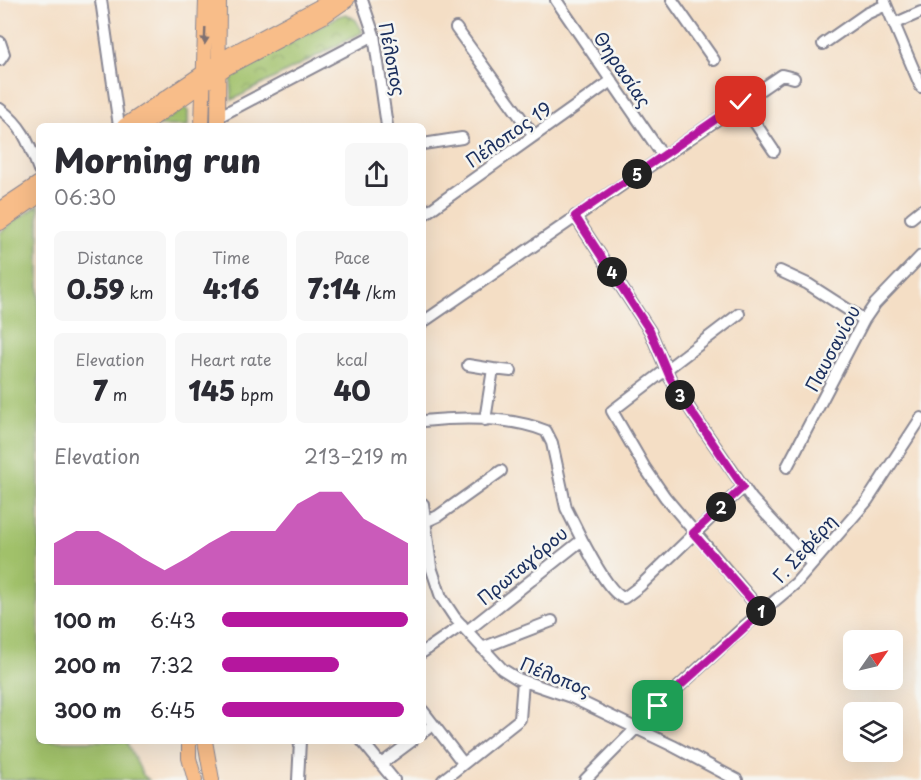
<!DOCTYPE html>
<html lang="en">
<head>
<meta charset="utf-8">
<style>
	body { margin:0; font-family:"Playpen Sans",sans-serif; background:#f7f7f7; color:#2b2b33; height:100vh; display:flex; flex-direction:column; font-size:22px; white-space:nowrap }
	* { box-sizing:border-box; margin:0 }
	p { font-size:20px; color:#7c7c81 }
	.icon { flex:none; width:33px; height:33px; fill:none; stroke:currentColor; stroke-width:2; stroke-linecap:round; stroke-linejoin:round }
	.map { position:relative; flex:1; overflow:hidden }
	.panel { position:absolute; left:36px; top:123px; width:390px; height:621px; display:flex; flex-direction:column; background:#fff; border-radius:9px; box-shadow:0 6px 24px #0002 }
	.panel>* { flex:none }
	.needle { width:39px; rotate:56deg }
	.controls { position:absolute; left:843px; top:630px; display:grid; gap:12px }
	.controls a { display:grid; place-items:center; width:60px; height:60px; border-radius:9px; background:#fff; box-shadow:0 6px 24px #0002; font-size:30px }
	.pin { position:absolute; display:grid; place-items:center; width:51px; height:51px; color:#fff; margin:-26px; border-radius:12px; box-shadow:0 3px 9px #0006 }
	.km { position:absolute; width:30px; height:30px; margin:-15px; border-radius:50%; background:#222; color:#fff; font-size:16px; line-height:30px; text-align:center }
	.round { display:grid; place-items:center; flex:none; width:63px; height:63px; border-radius:9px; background:#f7f7f7 }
	.head { display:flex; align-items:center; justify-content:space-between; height:102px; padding:0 18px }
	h1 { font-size:33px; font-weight:800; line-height:45px }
	.figures { display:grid; grid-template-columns:repeat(3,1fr); gap:9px; height:102px; padding:6px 18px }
	.figures div { display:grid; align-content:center; border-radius:9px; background:#f7f7f7; text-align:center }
	.figures b { font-size:26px; font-weight:800 }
	.figures small { font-size:16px; font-weight:400 }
	.figures p { font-size:16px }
	.chart { height:168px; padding:12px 18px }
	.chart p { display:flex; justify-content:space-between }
	.chart svg { width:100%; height:108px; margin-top:6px; fill:#b5179e; opacity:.7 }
	ul { padding:0 18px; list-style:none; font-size:20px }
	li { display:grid; grid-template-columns:96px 72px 1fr; align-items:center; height:45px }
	li i { height:15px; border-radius:8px; background:#b5179e }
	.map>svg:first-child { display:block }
</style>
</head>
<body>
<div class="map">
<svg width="921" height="780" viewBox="0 0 921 780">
	<defs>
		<pattern id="park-crowns" width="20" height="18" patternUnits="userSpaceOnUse" patternTransform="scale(1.5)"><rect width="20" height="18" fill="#a1c16a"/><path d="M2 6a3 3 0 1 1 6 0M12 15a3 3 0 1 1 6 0" fill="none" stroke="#829d5a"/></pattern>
	</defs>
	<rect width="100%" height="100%" fill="#f6f6f2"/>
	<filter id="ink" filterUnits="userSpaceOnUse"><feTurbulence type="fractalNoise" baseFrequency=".0167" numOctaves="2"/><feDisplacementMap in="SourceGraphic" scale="12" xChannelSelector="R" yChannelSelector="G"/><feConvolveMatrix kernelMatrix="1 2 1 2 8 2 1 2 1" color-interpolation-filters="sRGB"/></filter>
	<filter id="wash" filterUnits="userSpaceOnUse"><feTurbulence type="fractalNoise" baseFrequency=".008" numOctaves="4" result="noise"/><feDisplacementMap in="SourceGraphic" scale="24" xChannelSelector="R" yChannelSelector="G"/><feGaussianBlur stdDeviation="1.35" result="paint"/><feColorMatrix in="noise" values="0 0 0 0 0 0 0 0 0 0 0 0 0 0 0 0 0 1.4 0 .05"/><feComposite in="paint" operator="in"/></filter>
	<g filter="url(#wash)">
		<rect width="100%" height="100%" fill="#f4dec5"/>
		<path fill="url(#park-crowns)" stroke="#5e7864" stroke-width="1.5" d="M346 14 356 20 363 32 232 100 231 77 242 69 339 16Z"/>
		<path fill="#a1c16a" stroke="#5e7864" stroke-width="1.5" d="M184 108 188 111V126H157Z
			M39 205V741H126L143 775 149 780H0V233L10 224Z"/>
	</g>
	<g filter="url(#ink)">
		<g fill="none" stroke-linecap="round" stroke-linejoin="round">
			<defs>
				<path id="minor" d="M101 0 119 126
					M362 0 374 35 387 126
					M556 0 663 156
					M672 0 714 60
					M884 0 921 87
					M894 24 921 12
					M456 28 534 136
					M0 42 4 54 0 60
					M823 44 866 14 886 5
					M741 102 774 151
					M0 109C24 127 29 144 39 170
					M218 117 374 35
					M423 144 462 138
					M423 215 611 81
					M575 216 650 331 670 378 697 420 752 499 812 564
					M911 218 921 210
					M780 271 808 284 864 320
					M739 314 612 411 645 468 665 497 762 612
					M423 322 782 75 794 78
					M468 365 493 369
					M485 420 493 369 511 371
					M423 421C462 417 509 416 546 431L552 443 566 508 582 540 467 631
					M787 467 864 320 875 304 921 256
					M423 504 431 567 441 597 455 618 502 669 518 679 571 697 673 746 737 780
					M425 522 438 516 501 471
					M582 540C590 554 609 594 624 598L640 586 743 487
					M482 648 552 621
					M423 652 462 625
					M423 711 463 763
					M423 732 433 725
					M362 741 394 780
					M381 764 412 741
					M298 780 300 741
					M443 780 520 719 523 681
					M585 780 658 706 746 625 796 583 867 501 921 418"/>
				<path id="major" d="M124 126 231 54 332 0
					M142 126 226 68 324 16 347 0
					M202 126 206 0
					M218 126 219 0
					M0 209 39 183
					M0 223 39 196
					M189 741V758L195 780
					M205 741 212 780"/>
			</defs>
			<use href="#minor" stroke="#888692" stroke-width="14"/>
			<use href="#major" stroke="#888692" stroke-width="16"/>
			<use href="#minor" stroke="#fff" stroke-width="10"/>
			<use href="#major" stroke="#f8bd89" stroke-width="14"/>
		</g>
		<defs><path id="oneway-solid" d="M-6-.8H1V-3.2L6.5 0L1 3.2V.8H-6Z" transform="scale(1.5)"/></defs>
		<use fill="#7e6f71" href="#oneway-solid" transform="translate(205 36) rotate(92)"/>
	</g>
	<g fill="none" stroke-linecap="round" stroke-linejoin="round" filter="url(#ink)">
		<defs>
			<path id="route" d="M658 706 762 612 693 533 743 487 680 395 670 378 650 331 575 216 741 102"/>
		</defs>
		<use href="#route" stroke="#fff" stroke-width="12"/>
		<use href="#route" stroke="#b5179e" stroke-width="8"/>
	</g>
	<g text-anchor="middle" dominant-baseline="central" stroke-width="5" stroke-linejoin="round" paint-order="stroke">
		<g font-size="18" fill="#1b2f5e" stroke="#f6f6f2">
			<text transform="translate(393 59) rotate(79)">Πέλοπος</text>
			<text transform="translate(623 69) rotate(56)">Θηρασίας</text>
			<text transform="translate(508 134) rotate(-35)">Πέλοπος 19</text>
			<text transform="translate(832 348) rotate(-62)">Παυσανίου</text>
			<text transform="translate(804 548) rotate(-48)">Γ. Σεφέρη</text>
			<text transform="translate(522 565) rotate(-40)">Πρωταγόρου</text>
			<text transform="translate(556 676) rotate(22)">Πέλοπος</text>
		</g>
	</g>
</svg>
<div class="controls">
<a><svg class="needle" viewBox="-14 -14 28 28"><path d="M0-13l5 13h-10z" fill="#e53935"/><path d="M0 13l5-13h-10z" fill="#7c7c81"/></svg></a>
<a><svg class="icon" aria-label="layers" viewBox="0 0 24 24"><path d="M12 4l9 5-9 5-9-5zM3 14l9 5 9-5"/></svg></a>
</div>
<div class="pin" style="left:658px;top:706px;background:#1e9e55"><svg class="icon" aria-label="arrive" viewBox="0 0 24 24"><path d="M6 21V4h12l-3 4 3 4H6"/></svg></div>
<div class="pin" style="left:741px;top:102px;background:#d93025"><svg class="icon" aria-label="check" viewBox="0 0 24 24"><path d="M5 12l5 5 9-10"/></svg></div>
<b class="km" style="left:761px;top:611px">1</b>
<b class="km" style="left:721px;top:507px">2</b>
<b class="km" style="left:680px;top:395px">3</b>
<b class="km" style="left:612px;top:272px">4</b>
<b class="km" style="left:637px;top:174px">5</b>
<section class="panel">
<div class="head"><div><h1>Morning run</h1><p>06:30</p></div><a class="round"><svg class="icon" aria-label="share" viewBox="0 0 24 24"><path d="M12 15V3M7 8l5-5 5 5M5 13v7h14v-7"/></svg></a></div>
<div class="figures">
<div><p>Distance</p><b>0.59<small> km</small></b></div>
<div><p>Time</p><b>4:16</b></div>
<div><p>Pace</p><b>7:14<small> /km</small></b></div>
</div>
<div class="figures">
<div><p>Elevation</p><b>7<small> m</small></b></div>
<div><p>Heart rate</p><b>145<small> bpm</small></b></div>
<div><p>kcal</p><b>40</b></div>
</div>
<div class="chart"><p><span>Elevation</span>213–219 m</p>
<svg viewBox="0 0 160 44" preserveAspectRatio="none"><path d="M0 44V27L10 22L20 22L30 27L40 33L50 38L60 33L70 27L80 22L90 22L100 22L110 11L120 6L130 6L140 17L150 22L160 27V44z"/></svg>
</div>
<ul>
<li><b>100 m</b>6:43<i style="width:100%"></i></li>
<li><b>200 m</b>7:32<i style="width:63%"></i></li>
<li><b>300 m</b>6:45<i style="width:98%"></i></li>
</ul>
</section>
</div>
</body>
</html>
